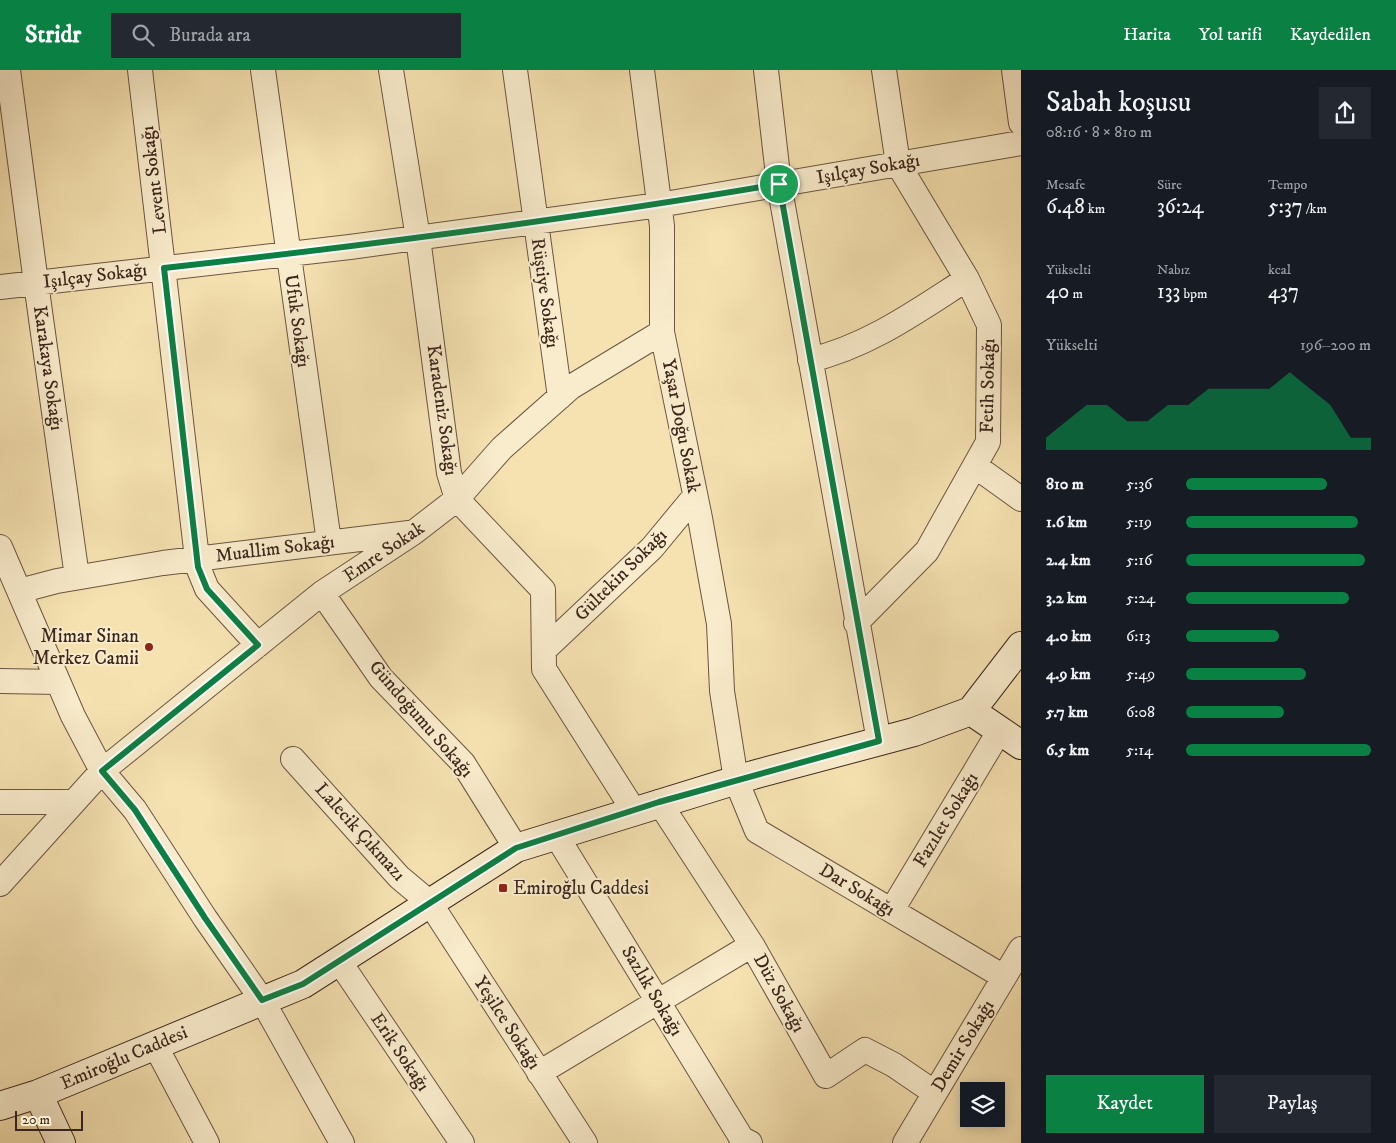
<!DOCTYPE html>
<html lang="tr">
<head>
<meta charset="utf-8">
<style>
	body { margin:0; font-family:"IM FELL DW Pica",serif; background:#242831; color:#f1f3f6; height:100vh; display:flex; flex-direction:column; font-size:19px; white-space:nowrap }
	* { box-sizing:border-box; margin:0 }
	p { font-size:16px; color:#9ea1a6 }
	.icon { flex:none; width:28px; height:28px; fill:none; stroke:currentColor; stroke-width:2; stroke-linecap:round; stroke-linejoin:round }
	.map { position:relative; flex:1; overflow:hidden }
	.details { display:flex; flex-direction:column; background:#171b24; width:375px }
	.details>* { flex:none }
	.fabs { position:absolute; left:960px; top:1012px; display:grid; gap:10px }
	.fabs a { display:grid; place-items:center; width:45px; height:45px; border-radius:0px; background:#171b24; box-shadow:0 2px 12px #0003; font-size:25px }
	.scale { position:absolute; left:15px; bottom:12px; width:68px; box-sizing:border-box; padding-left:5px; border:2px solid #3c261d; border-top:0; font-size:14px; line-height:18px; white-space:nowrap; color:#3c261d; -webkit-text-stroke:4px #f9eccc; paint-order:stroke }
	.pin { position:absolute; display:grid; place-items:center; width:42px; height:42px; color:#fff; margin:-21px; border:2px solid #fff; border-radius:50%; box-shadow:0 1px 5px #0007 }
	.round { display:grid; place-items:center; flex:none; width:52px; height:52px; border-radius:0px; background:#242831 }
	.headline { display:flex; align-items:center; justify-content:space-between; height:85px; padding:0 25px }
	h1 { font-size:28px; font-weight:600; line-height:38px }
	.figures { display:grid; grid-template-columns:repeat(3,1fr); gap:8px; height:85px; padding:5px 25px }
	.figures div { display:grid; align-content:center }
	.figures b { font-size:21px; font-weight:600 }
	.figures small { font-size:14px; font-weight:400 }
	.figures p { font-size:14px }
	.chart { height:140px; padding:10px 25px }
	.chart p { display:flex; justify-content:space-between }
	.chart svg { width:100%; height:90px; margin-top:5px; fill:#0b8043; opacity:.7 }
	.button { display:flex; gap:10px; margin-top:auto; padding:10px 25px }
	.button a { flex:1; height:58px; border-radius:0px; background:#0b8043; color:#fff; font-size:20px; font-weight:600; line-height:58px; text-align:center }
	.button a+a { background:#242831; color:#f1f3f6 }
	ul { padding:0 25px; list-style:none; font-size:16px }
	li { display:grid; grid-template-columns:80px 60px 1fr; align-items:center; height:38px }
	li i { height:12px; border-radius:6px; background:#0b8043 }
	header { display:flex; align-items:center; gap:30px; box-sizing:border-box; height:70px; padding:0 25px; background:#0b8043; color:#fff }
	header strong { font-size:24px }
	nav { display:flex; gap:28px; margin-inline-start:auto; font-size:18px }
	.search { width:350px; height:45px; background:#242831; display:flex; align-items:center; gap:12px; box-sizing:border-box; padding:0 18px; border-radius:0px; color:#9ea1a6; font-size:19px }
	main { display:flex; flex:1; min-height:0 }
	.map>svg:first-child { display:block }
</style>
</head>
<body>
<header>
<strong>Stridr</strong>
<div class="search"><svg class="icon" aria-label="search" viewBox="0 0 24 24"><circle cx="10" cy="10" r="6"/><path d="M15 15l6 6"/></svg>Burada ara</div>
<nav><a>Harita</a><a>Yol tarifi</a><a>Kaydedilen</a></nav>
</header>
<main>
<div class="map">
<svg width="1021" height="1073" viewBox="0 0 1021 1073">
	<rect width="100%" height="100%" fill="#f6e2b1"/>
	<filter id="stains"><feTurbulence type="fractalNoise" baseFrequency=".004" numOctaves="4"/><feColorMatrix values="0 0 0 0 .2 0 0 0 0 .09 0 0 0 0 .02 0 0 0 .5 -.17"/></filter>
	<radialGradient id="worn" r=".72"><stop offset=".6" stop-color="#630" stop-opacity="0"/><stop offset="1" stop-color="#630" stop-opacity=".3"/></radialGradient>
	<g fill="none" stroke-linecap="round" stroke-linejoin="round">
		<defs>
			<path id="street" d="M8 0 36 213 77 507
				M140 0 198 497 207 519 258 575
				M263 0 329 472
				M391 0 418 168 449 403 457 429 543 520 544 599 634 741
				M515 0 560 327
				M642 0 662 156V262L700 448 719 554 722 621 736 710 757 761 1004 907
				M766 0 779 114 879 671
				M1014 0 1021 53
				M0 217 350 177 659 135 1021 73
				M810 290C869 276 917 241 967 209
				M975 396 1021 429
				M0 477 73 646 102 701 135 740 205 848 262 930 342 1073
				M19 521 57 511 163 493 409 463
				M322 523 381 608 463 693 516 778
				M856 553 927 481 988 372 989 255 967 209 898 94 884 0
				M544 580 652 478 695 426
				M0 611 58 612
				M293 689 399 807 430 833 585 1073
				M0 732H74
				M659 732 752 875 826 1006 865 980 894 995 935 1023
				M556 765 742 1069 750 1073
				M0 814 102 701 322 523 413 463 457 429 502 378 571 317 662 262
				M892 840 1000 660
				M339 891 462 1073
				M155 975 207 1073
				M539 1003 752 875
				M905 1073 1021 879"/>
			<path id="secondary" d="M971 641 1021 675
				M38 1024 61 1073
				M0 1036 38 1024 303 914 516 778 753 705 914 662 971 641 1021 576"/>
		</defs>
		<use href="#street" stroke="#6a5542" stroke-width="26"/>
		<use href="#secondary" stroke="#3c261d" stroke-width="30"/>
		<use href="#street" stroke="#f9eccc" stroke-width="24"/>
		<use href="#secondary" stroke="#f9eccc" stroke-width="28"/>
	</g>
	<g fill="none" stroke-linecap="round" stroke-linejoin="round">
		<defs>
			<path id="route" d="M779 114 879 671 659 732 516 778 303 914 262 930 205 848 135 740 102 701 258 575 207 519 198 497 164 198C370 175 575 149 779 114Z"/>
		</defs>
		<use href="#route" stroke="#fff" stroke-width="10"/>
		<use href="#route" stroke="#0b8043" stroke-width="6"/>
	</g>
	<g fill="#8f2418" stroke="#f9eccc" stroke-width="2">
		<circle cx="149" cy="577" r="5"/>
		<rect x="498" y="813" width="10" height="10" rx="2.5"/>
	</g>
	<g text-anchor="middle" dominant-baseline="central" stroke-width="4" stroke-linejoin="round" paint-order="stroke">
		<g font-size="19" fill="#3c261d" stroke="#f9eccc">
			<text transform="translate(868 99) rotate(-10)">Işılçay Sokağı</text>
			<text transform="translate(154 110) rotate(-97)">Levent Sokağı</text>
			<text transform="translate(95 206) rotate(-7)">Işılçay Sokağı</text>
			<text transform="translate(545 223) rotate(82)">Rüştiye Sokağı</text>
			<text transform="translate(297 251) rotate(82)">Ufuk Sokağı</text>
			<text transform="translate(48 298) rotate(82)">Karakaya Sokağı</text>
			<text transform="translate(988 316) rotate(-89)">Fetih Sokağı</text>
			<text transform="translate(442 340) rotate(82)">Karadeniz Sokağı</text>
			<text transform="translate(681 356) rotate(79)">Yaşar Doğu Sokak</text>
			<text transform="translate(275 479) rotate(-7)">Muallim Sokağı</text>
			<text transform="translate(384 482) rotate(-34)">Emre Sokak</text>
			<text transform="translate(621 505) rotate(-45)">Gültekin Sokağı</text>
			<text transform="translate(421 649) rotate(49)">Gündoğumu Sokağı</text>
			<text transform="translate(946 750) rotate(-59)">Fazılet Sokağı</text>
			<text transform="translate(360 762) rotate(48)">Lalecik Çıkmazı</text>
			<text transform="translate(857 820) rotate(31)">Dar Sokağı</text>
			<text transform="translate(652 921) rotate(59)">Sazlık Sokağı</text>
			<text transform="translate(779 923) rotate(61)">Düz Sokağı</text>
			<text transform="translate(507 953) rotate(57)">Yeşilce Sokağı</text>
			<text transform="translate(963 976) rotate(-59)">Demir Sokağı</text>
			<text transform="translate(400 982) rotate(56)">Erik Sokağı</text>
			<text transform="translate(124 988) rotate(-23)">Emiroğlu Caddesi</text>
		</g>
		<g font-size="19" fill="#3c261d" stroke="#f9eccc" text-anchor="end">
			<text x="139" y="566">Mimar Sinan<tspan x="139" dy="22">Merkez Camii</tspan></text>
			<text x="513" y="818" text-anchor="start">Emiroğlu Caddesi</text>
		</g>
	</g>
	<rect width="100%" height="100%" filter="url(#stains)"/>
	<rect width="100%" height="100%" fill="url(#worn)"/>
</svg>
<div class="fabs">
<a><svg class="icon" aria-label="layers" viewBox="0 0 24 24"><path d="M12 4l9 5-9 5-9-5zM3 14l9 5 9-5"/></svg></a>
</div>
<div class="scale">20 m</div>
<div class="pin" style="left:779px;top:114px;background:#1e9e55"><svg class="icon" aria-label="arrive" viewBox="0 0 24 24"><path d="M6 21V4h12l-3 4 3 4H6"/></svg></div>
</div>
<section class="details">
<div class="headline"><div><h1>Sabah koşusu</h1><p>08:16 · 8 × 810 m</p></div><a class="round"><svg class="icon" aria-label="share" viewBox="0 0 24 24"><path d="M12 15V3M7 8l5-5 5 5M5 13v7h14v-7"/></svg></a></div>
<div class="figures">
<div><p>Mesafe</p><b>6.48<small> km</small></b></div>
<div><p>Süre</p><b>36:24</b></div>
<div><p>Tempo</p><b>5:37<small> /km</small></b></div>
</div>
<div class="figures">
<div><p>Yükselti</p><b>40<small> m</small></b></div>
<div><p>Nabız</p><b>133<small> bpm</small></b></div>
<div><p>kcal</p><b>437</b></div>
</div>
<div class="chart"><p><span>Yükselti</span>196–200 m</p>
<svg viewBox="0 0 160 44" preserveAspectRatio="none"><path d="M0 44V38L10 30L20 22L30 22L40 30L50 30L60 22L70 22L80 14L90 14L100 14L110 14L120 6L130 14L140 22L150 38L160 38V44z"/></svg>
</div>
<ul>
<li><b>810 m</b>5:36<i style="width:76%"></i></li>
<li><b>1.6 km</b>5:19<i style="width:93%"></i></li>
<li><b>2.4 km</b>5:16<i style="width:97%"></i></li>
<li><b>3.2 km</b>5:24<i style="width:88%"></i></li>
<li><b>4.0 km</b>6:13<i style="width:50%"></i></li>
<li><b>4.9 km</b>5:49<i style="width:65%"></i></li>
<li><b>5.7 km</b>6:08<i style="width:53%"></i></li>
<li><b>6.5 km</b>5:14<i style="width:100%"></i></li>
</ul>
<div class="button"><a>Kaydet</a><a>Paylaş</a></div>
</section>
</main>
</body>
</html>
